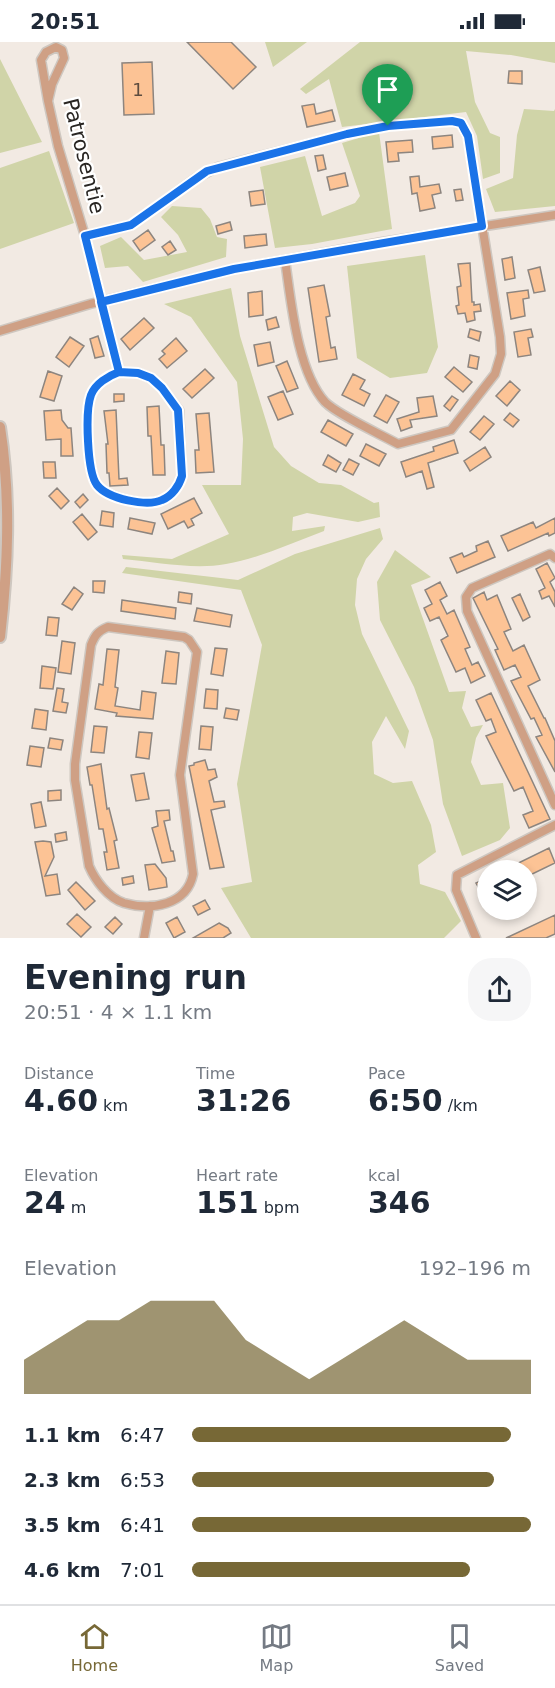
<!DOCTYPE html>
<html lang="en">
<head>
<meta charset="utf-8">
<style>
	body { margin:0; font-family:"DejaVu Sans",sans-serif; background:#f6f6f7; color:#1f2937; height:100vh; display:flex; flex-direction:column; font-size:22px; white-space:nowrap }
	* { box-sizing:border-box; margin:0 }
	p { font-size:20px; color:#747a83 }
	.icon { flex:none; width:33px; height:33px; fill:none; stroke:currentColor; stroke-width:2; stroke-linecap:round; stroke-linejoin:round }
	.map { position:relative; height:896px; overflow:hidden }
	.panel { display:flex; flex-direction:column; background:#fff; flex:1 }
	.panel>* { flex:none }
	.controls { position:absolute; left:477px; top:818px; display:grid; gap:12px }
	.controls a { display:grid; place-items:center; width:60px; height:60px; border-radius:50%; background:#fff; box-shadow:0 3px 9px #0003; font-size:30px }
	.pin { position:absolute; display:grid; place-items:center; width:51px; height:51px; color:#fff; margin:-62px -26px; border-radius:50% 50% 50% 0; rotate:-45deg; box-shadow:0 0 6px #0007 }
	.pin .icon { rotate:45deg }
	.round { display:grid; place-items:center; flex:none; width:63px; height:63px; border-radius:24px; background:#f6f6f7 }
	.overview { display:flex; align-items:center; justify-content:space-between; height:102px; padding:0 24px }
	h1 { font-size:33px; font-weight:600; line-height:45px }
	.metrics { display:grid; grid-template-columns:repeat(3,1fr); gap:9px; height:102px; padding:6px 24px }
	.metrics div { display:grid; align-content:center }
	.metrics b { font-size:30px; font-weight:600 }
	.metrics small { font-size:16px; font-weight:400 }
	.metrics p { font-size:16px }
	.chart { height:168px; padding:12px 24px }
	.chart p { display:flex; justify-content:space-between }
	.chart svg { width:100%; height:108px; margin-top:6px; fill:#776836; opacity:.7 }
	ul { padding:0 24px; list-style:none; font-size:20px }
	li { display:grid; grid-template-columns:96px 72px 1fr; align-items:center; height:45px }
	li i { height:15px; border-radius:8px; background:#776836 }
	.status { display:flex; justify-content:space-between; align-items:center; height:42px; padding:0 30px; background:#fff; direction:ltr }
	.status svg { height:16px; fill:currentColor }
	.tabs { display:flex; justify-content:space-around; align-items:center; height:84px; border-top:2px solid #e0e1e3; background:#fff; font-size:16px; color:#747a83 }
	.tabs a { display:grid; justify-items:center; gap:3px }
	.tabs .on { color:#776836 }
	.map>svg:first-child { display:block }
</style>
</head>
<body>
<div class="status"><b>20:51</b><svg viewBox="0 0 49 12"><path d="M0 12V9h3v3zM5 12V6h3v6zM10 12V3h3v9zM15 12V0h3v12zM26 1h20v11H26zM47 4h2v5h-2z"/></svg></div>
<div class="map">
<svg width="555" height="896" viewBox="0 0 555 896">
	<rect width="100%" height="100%" fill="#f2eae3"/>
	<path fill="#d0d4a8" d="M265 0H307L273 25Z
		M360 0H555V21L511 13 466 9 475 60 490 91 500 95V131L483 137 477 94 466 70 342 85 329 37 306 52 300 47Z
		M0 17 42 100 0 111Z
		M524 67 554 69 555 67V164L495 170 486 147 513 136 517 93Z
		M379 90 392 187 312 202 275 206 260 125 305 114 322 174 355 161 360 154 342 101Z
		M49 109 74 181 0 207V126Z
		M172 164 201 166 210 177 217 195 227 197 226 215 143 240 128 224 105 226 100 204 121 195 144 218 187 210 178 193 161 175Z
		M425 213 438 305 427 331 390 336 357 316 347 224Z
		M231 246 240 294 274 405 291 424 319 441 341 443 374 461 379 460 380 475 358 480 307 471 293 475 292 489 325 484 324 489C292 501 260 516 226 522 194 528 156 520 123 517L122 513 172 517 229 492 202 443H241L243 397 237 340 191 275 164 262Z
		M380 486 383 497 366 517 357 537 355 563 362 592 409 689 405 707 386 674 372 700 374 732 393 741 412 739 431 783 436 810 418 823 420 842 445 850 461 879 444 896H251L221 846 252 840 237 742 262 603 241 548 122 531 126 525 238 538 295 512Z
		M395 508 431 535 411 543 449 650 466 649 462 666 471 685 483 683 476 696 471 720 481 743 503 741 510 786 500 798 462 814 443 762 433 698 414 645 380 578 377 540Z"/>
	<path fill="#fcc395" stroke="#8d857f" stroke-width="1.5" d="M187 0H231L256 25 233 47Z
		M152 20 154 72 124 73 122 21Z
		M509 29H522V42L508 41Z
		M314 62 316 72 332 68 335 79 307 85 302 64Z
		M452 93 453 105 433 107 432 95Z
		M412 98 413 110 398 111 399 119 388 120 386 100Z
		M323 113 326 127 318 129 315 114Z
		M345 131 348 144 330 148 327 135Z
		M419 134 420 145 439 142 441 151 432 153 435 166 420 169 417 151 412 152 410 135Z
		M461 147 463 158 456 159 454 148Z
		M263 148 265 162 251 164 249 150Z
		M230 180 232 188 218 192 216 184Z
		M148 188 155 198 140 209 133 199Z
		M266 192 267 203 245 206 244 194Z
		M170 199 176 208 168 213 162 205Z
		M512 215 515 236 505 238 502 217Z
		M470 221 472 260H474V263L480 262 481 269 474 270 475 278 467 280 465 271 458 272 456 264 459 263 457 245 461 244 458 222Z
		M540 225 545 249 534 251 528 228Z
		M324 243 330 274 326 275 331 306 335 305 337 317 319 320 308 246Z
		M528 248 529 256 523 257 525 274 511 277 507 251Z
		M262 249 263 273 249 275 248 251Z
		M276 275 279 285 268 288 266 278Z
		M144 276 154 286 130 308 121 297Z
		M470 287 481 290 479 299 468 295Z
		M531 287 533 295 528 296 531 313 518 315 514 290Z
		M98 294 104 314 95 316 90 297Z
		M70 295 84 304 69 325 56 315Z
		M176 296 187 309 167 326 159 317 165 312 162 309Z
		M270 300 274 320 258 324 254 303Z
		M470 313 479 315 477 327 468 325Z
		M287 319 298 346 287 350 276 324Z
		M454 325 472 340 463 350 445 335Z
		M205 327 214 336 192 356 183 347Z
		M48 329 62 334 54 359 40 355Z
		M353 332 365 338 360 347 370 352 364 364 342 353Z
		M510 339 520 348 507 364 496 354Z
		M283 349 293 372 278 378 268 355Z
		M114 352H124V359L114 360Z
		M386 353 399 360 387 381 374 374Z
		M433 354 437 374 410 378 412 385 401 389 397 377 419 370 417 356Z
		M452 354 458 358 450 369 444 364Z
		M159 364 161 403H164L165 433H153L151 394H148L147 365Z
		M61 368 62 378 68 386H71L73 414H61V397L46 398 44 369Z
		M116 368 119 437 127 436 128 443 110 444 109 431H107L106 402H108L104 369Z
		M209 371 214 430 196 431 195 408H199L196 372Z
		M510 371 519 378 513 385 504 378Z
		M484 374 494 382 480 398 470 390Z
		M328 378 353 392 346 404 321 390Z
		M454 398 458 411 428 421 434 445 427 447 422 429 406 435 401 420 434 409 433 405Z
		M366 402 386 412 379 424 360 414Z
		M485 405 491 415 470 429 464 419Z
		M328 413 341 421 336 430 323 423Z
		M349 417 359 422 353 433 343 428Z
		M43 420H55L56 436H44Z
		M57 446 69 459 61 467 49 454Z
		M83 452 88 458 80 466 75 460Z
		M194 456 202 471 191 477 194 483 188 486 184 479 168 487 161 472Z
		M102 469 114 471 113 485 100 483Z
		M82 472 97 490 88 498 73 480Z
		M130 476 155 481 152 492 128 487Z
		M555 476V491L549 494 548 491 508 509 501 494 533 480 536 486Z
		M488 499 495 515 457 531 450 516 462 511 464 515 477 509 476 504Z
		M547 521 555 536 550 540 555 550V565L549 554 542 557 539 549 545 546 536 527Z
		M93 539H105L104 551 93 550Z
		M440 540 447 554 440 558 447 572 454 568 470 605 465 607 472 623 478 620 485 634 471 641 465 626 456 630 441 598 448 594 439 575 430 579 424 566 432 562 425 548Z
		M74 545 83 552 72 568 62 562Z
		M179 550 192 552 191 562 178 560Z
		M484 550 487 558 497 553 511 587 504 590 513 609 524 603 540 638 528 644 544 676H545L555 699V730L536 695 542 693 534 676 531 677 511 639 521 635 515 623 504 628 495 608 498 607 473 556Z
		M520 552 530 575 523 579 512 556Z
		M122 558 176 566 175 577 121 569Z
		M197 566 232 573 230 585 194 579Z
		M48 575 59 576 57 594 46 593Z
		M62 599 75 601 71 632 58 630Z
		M215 606 227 607 223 634 211 632Z
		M107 607 119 608 115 645 118 646 115 664 140 668 142 649 156 651 153 677 116 674 117 671 95 667 99 642 103 643Z
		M166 609 179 611 176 642 162 641Z
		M42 624 56 626 53 647 40 646Z
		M57 646 64 647 62 660 68 661 66 671 53 669Z
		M206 647 218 648 217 667 204 666Z
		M491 651 550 777 529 786 523 773 533 769 523 745 514 749 486 694 496 690 491 677 486 679 476 658Z
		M226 666 239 668 237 678 224 676Z
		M35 667 48 669 46 688 32 686Z
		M94 684 107 685 104 711 91 710Z
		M201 684 213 685 211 708 199 707Z
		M139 690 152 691 149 717 136 715Z
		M50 696 63 698 61 708 48 706Z
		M30 704 44 706 41 725 27 723Z
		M205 718 208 728 215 727 217 735 209 739 214 760 224 759 225 765 211 768 224 825 210 827 189 724 194 723V721Z
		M101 722 107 767 109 766 117 798 114 799 119 826 107 828 104 810H107L103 787H99L92 743H90L87 725Z
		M144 731 149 757 136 759 131 733Z
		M61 748V758L48 759V749Z
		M41 760 46 784 35 786 31 762Z
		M169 768 170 778 164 779 171 809H173L175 819 162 821 152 786 158 784 156 769Z
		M66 790 67 798 56 800 55 792Z
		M43 799 51 800 54 815 45 834 57 832 60 852 46 854 35 800Z
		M549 806 555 821 526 835V828H504Z
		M155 822 166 836 167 845 149 848 145 823Z
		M133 834 134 841 123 843 122 836Z
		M488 835V862L476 841Z
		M76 840 95 859 85 868 68 848Z
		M205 858 210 867 198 873 193 864Z
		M77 872 91 885 81 895 67 882Z
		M555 873V892L546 896H506Z
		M115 875 122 882 113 892 105 885Z
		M177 875 185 890 174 896 166 881Z
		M219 881 228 886 231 891 223 896H193Z"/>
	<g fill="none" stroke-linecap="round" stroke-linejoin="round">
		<defs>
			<path id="minor" d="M48 59 41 18 46 10 56 5 62 8 64 16 52 42 48 59 58 104 85 194 119 330
				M85 194 131 183 196 136 218 125 347 92 388 84 452 79 461 81 468 95 500 295 501 312 495 332 451 388 398 402C380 392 338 373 325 360 297 329 291 258 285 218
				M0 289 90 262 234 227 383 200 555 173
				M119 330 138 331 151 336 162 346 179 368 182 434C179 444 172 454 162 458 147 465 108 456 97 443 87 430 85 369 91 353 95 342 108 334 119 330Z
				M555 516 550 512 472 546 466 555 467 569 555 763
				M108 585 184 595 189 598 197 610 180 733 193 832C187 863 152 869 124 861 108 856 95 838 89 824L75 738V722L91 603C95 593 98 589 108 585Z
				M144 896 150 864
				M476 896 456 848 457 833 555 783"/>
			<path id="tertiary" d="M0 385C11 456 8 525 0 595"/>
		</defs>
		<use href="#minor" stroke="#cec7c0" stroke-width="11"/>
		<use href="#tertiary" stroke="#cec7c0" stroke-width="14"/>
		<use href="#minor" stroke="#cfa085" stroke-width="8"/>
		<use href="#tertiary" stroke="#cfa085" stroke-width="10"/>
	</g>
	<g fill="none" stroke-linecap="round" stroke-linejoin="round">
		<defs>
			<path id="route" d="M388 84 347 92 207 129 131 183 85 194 119 330C108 334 95 342 91 353 85 369 87 430 97 443 108 457 147 465 162 458 172 454 179 444 182 434L178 368 162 346 151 336 138 331 119 330 101 260 234 227 482 184 468 94 461 81 452 79 388 84"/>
		</defs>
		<use href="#route" stroke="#fff" stroke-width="12"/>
		<use href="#route" stroke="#1a73e8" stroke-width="8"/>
	</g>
	<g text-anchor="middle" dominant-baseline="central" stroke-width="4.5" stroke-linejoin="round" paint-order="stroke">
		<g font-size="18" fill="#5d4c3f">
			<text x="138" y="47">1</text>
		</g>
		<g font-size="21" fill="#282522" stroke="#fff">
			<text transform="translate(84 114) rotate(76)">Patrosentie</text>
		</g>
	</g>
</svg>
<div class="controls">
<a><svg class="icon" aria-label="layers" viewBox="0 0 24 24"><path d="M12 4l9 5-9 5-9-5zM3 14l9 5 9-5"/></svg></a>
</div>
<div class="pin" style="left:388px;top:84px;background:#1e9e55"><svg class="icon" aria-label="arrive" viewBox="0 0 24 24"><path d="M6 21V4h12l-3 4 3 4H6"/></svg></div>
</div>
<section class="panel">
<div class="overview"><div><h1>Evening run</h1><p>20:51 · 4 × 1.1 km</p></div><a class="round"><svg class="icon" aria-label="share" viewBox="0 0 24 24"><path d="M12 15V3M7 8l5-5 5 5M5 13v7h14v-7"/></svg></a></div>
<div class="metrics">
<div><p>Distance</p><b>4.60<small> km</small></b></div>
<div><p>Time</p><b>31:26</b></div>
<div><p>Pace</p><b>6:50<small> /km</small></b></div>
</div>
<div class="metrics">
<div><p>Elevation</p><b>24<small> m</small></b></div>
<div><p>Heart rate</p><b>151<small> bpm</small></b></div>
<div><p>kcal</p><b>346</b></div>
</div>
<div class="chart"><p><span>Elevation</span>192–196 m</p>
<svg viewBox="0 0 160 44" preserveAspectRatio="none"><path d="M0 44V30L10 22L20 14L30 14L40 6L50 6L60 6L70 22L80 30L90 38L100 30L110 22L120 14L130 22L140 30L150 30L160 30V44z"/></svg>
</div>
<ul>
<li><b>1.1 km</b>6:47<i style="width:94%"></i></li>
<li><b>2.3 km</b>6:53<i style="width:89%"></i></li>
<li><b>3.5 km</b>6:41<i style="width:100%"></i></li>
<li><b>4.6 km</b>7:01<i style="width:82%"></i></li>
</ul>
</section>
<nav class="tabs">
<a class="on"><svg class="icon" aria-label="home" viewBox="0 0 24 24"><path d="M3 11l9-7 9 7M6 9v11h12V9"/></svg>Home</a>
<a><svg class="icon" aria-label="map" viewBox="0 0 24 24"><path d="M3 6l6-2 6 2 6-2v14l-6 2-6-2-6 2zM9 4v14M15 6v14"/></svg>Map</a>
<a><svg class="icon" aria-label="saved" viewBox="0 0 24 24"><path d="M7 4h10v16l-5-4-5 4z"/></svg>Saved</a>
</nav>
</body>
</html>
